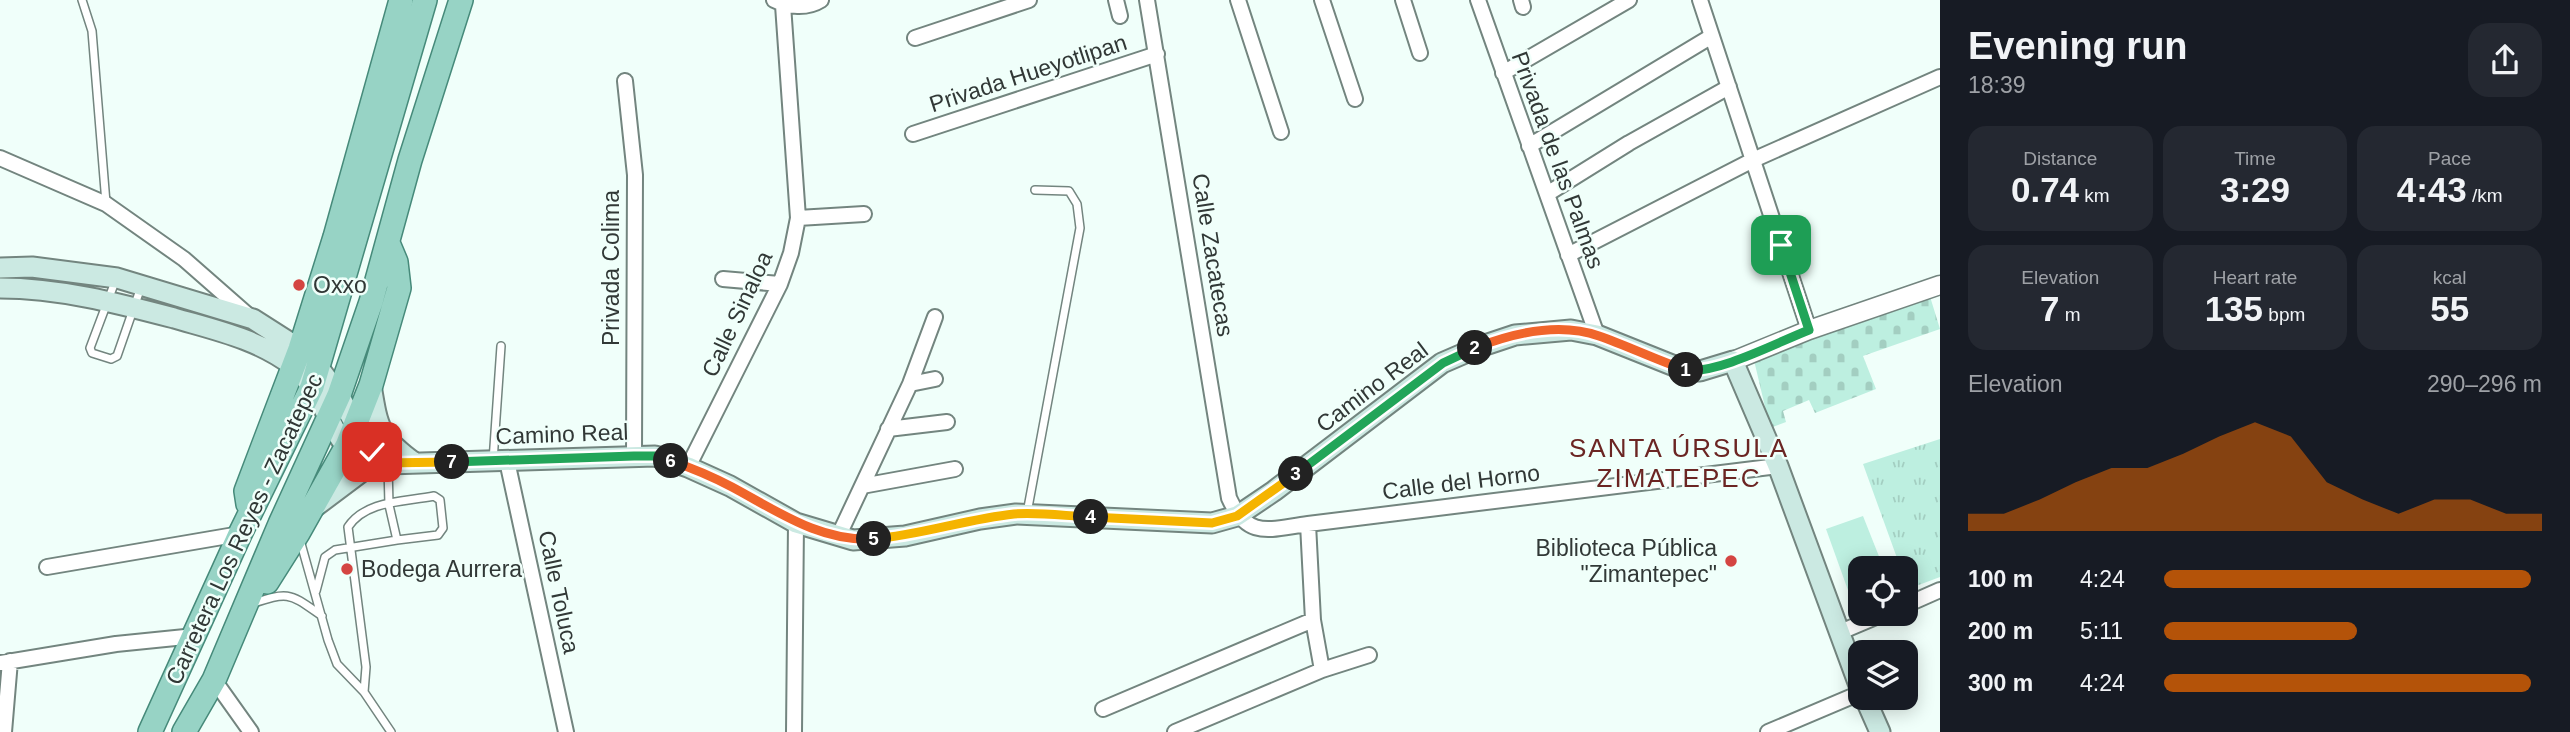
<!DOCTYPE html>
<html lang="en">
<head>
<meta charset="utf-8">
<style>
	body { margin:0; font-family:Helvetica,sans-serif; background:#242831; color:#f1f3f6; height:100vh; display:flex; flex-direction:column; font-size:26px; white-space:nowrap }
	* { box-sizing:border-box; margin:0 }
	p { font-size:23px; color:#9ea1a6 }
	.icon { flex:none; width:38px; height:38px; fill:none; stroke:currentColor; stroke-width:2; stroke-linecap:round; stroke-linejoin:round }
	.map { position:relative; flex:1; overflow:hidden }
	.sheet { display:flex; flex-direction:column; background:#171b24; width:630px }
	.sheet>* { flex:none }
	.fabs { position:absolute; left:1848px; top:556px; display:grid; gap:14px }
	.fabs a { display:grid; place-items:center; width:70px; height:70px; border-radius:14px; background:#171b24; box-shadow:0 4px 18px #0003; font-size:35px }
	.pin { position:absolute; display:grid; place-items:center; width:60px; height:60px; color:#fff; margin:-30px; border-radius:14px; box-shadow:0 4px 10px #0006 }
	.km { position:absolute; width:35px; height:35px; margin:-18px; border-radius:50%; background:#222; color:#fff; font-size:19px; line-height:35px; text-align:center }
	.round { display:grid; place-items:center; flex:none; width:74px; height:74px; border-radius:21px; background:#242831 }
	.summary { display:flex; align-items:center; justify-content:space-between; height:119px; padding:0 28px }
	h1 { font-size:38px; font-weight:800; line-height:52px }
	.figures { display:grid; grid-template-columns:repeat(3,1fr); gap:10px; height:119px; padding:7px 28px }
	.figures div { display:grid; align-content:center; border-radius:18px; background:#242831; text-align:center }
	.figures b { font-size:35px; font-weight:800 }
	.figures small { font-size:19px; font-weight:400 }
	.figures p { font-size:19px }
	.chart { height:196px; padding:14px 28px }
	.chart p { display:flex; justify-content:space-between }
	.chart svg { width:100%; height:126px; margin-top:7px; fill:#b45309; opacity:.7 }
	ul { padding:0 28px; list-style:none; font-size:23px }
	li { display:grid; grid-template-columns:112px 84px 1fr; align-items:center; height:52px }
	li i { height:18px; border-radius:9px; background:#b45309 }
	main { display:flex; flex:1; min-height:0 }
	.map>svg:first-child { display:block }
</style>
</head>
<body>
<main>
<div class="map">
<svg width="1940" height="732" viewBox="0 0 1940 732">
	<defs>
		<pattern id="grass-tufts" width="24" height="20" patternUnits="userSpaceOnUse" patternTransform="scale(1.75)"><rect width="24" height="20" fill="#bdefe0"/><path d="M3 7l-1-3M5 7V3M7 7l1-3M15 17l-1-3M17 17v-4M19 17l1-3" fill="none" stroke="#a3cec1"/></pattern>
		<pattern id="cemetery-stones" width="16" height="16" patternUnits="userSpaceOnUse" patternTransform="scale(1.75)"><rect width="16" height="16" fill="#bdefe0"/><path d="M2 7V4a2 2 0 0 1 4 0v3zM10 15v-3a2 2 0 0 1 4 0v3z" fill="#a3cec1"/></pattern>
	</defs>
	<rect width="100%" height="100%" fill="#f0fffa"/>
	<path fill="url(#grass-tufts)" d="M1940 439V577L1908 589 1906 569H1901L1863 464Z"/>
	<path fill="url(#cemetery-stones)" d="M1928 290 1940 329 1863 356 1876 389 1815 413 1809 400 1783 411 1786 422 1770 428 1753 356Z"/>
	<path fill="#bdefe0" d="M1863 516 1884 569H1860V589L1849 593 1826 529Z"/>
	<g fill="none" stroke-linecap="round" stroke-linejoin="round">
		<defs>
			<path id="service" d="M82 0 92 31 106 203
				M116 279 90 348 92 353 111 359 117 356 141 287
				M493 461 501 346
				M1027 513 1080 228 1077 204 1069 191 1035 190
				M300 540 328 640 337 664 364 692 391 732
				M316 591 325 557 335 550 397 540
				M251 604C290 591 289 593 322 616
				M364 692 366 667 348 527C366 500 404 502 434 496L440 500 443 528 438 535 397 540 389 505 388 466"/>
			<path id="minor" d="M774 0C788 7 807 9 821 0
				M1116 0 1120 16
				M1147 0 1229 498C1248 540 1269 529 1308 524L1778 466
				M1238 0 1281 132
				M1322 0 1355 99
				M1403 0 1420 53
				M1478 0 1597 335
				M1521 0 1523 7
				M1700 0 1809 330
				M915 38 1029 0
				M1503 73 1629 0
				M625 81 635 175 634 456
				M913 134 1157 54
				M1529 146 1712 36
				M0 158 106 204 184 259 249 316
				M1547 194 1629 143 1729 87
				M798 218 864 214
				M1568 255 1753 160 1940 77
				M723 279 780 284
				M910 384 935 379
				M888 429 947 422
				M507 461 566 732
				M688 467 780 284 791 253 798 218 783 5
				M862 486 955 469
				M1308 524 1313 620 1322 670
				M838 537 910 384 935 317
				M47 567 240 534
				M1906 605 1940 590
				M1838 633 1883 614
				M0 663 116 644 195 636
				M214 680 251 732
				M1103 709 1313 620
				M4 732 10 661
				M794 732 796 523
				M1175 732 1322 670 1369 655
				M1768 732 1860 693"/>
			<path id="tertiary" d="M1733 361 1809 330 1940 285"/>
			<path id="secondary" d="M0 268 32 267 117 278 253 319 300 349 319 368 339 395 362 437 381 463
				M0 288C59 288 117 303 174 318 215 330 258 339 293 366 322 388 333 445 361 460 370 464 378 463 388 464L655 456 688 467 730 486 796 523 853 540 905 536 980 519 1016 514 1212 523 1237 516 1274 491 1442 363 1479 347 1515 335 1571 330 1597 335 1687 371H1700L1733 361 1778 466 1860 688
				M371 385C378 428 379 437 415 463
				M312 509 372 464
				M1865 698 1880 732"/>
			<path id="primary" d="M248 504 246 491 300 349 335 237 401 0
				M267 582 298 533 347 446 371 385 399 288 396 262 388 243
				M150 732 240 534 312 387 425 0
				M184 732 214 680 280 524 339 395 371 302 410 160 461 0"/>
		</defs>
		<use href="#service" stroke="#73857f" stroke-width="10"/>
		<use href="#minor" stroke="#73857f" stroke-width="18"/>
		<use href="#tertiary" stroke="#73857f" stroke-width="21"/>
		<use href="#secondary" stroke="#73857f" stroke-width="23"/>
		<use href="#primary" stroke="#468a7a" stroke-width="26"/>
		<use href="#service" stroke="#fff" stroke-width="7"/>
		<use href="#minor" stroke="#fff" stroke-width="14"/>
		<use href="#tertiary" stroke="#fff" stroke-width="18"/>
		<use href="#secondary" stroke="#cbe9e2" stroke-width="19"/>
		<use href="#primary" stroke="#97d3c5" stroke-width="23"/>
	</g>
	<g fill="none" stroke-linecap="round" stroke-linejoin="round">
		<defs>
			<path id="split-1" d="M1686 370C1718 374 1778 342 1809 330L1781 245"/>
			<path id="split-2" d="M1475 348C1513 333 1559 322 1599 336 1628 346 1656 360 1686 370"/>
			<path id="split-3" d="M1296 474 1443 363 1475 348"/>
			<path id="split-4" d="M1091 517 1212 523 1237 516 1296 474"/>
			<path id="split-5" d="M874 539C921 535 967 519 1014 514 1039 512 1066 516 1091 517"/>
			<path id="split-6" d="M671 461C692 468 713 477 732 487 777 511 820 542 874 539"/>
			<path id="split-7" d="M452 462 634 456H655L671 461"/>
			<path id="split-8" d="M372 452 382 463 452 462"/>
		</defs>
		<use href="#split-1" stroke="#fff" stroke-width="14"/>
		<use href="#split-2" stroke="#fff" stroke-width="14"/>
		<use href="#split-3" stroke="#fff" stroke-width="14"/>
		<use href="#split-4" stroke="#fff" stroke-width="14"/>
		<use href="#split-5" stroke="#fff" stroke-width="14"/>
		<use href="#split-6" stroke="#fff" stroke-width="14"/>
		<use href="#split-7" stroke="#fff" stroke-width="14"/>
		<use href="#split-8" stroke="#fff" stroke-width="14"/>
		<use href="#split-1" stroke="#22a559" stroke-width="9"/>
		<use href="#split-2" stroke="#f0652b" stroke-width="9"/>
		<use href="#split-3" stroke="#22a559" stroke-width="9"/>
		<use href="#split-4" stroke="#f5b400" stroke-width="9"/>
		<use href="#split-5" stroke="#f5b400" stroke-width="9"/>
		<use href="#split-6" stroke="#f0652b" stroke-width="9"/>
		<use href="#split-7" stroke="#22a559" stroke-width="9"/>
		<use href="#split-8" stroke="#f5b400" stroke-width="9"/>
	</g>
	<g fill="#d44542" stroke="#f0fffa" stroke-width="2.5">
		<circle cx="299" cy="285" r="7"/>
		<circle cx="1731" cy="561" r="7"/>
		<circle cx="347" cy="569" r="7"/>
	</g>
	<g text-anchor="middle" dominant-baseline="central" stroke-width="5" stroke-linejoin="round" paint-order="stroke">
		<g font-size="23" fill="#313836" stroke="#f0fffa">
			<text transform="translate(1028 73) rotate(-18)">Privada Hueyotlipan</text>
			<text transform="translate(1558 160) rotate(70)">Privada de las Palmas</text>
			<text transform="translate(1213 255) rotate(81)">Calle Zacatecas</text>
			<text transform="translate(611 268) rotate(-90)">Privada Colima</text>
			<text transform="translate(737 314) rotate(-65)">Calle Sinaloa</text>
			<text transform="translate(1372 387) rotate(-37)">Camino Real</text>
			<text transform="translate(562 434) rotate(-2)">Camino Real</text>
			<text transform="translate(1461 482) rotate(-7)">Calle del Horno</text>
			<text transform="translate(244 529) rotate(-65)">Carretera Los Reyes - Zacatepec</text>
			<text transform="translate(559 592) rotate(78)">Calle Toluca</text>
		</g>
		<g font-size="23" fill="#313836" stroke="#f0fffa" text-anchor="start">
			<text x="313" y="285">Oxxo</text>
			<text x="1717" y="548" text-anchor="end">Biblioteca Pública<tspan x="1717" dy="26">"Zimantepec"</tspan></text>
			<text x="361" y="569">Bodega Aurrera</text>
		</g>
		<g font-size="26" letter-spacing="2" fill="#6b2523" stroke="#f0fffa">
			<text x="1679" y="448">SANTA ÚRSULA<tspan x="1679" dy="30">ZIMATEPEC</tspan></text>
		</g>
	</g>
</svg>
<div class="fabs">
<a><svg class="icon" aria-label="locate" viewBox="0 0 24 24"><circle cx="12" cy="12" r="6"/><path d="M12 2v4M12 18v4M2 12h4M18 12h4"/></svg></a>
<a><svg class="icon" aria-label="layers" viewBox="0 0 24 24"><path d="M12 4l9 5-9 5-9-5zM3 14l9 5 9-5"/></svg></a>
</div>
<div class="pin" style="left:1781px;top:245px;background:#1e9e55"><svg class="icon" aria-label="arrive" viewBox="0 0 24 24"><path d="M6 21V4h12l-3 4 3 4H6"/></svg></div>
<div class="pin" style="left:372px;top:452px;background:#d93025"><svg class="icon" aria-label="check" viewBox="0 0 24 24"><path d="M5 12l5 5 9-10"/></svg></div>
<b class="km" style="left:1686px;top:370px">1</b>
<b class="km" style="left:1475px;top:348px">2</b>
<b class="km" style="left:1296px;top:474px">3</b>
<b class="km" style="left:1091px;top:517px">4</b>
<b class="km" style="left:874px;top:539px">5</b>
<b class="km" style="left:671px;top:461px">6</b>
<b class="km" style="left:452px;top:462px">7</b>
</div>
<section class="sheet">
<div class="summary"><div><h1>Evening run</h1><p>18:39</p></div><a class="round"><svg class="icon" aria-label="share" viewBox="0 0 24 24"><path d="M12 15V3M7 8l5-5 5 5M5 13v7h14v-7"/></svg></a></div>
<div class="figures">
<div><p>Distance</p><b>0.74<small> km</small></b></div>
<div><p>Time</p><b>3:29</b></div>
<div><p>Pace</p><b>4:43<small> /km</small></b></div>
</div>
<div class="figures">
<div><p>Elevation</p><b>7<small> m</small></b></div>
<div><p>Heart rate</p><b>135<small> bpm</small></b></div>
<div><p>kcal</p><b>55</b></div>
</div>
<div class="chart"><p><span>Elevation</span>290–296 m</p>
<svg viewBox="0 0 160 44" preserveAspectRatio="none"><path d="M0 44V38L10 38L20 33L30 27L40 22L50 22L60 17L70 11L80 6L90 11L100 27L110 33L120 38L130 33L140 33L150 38L160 38V44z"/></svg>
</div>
<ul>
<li><b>100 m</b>4:24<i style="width:97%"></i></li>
<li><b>200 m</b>5:11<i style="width:51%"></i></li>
<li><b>300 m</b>4:24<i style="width:97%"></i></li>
</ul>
</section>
</main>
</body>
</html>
